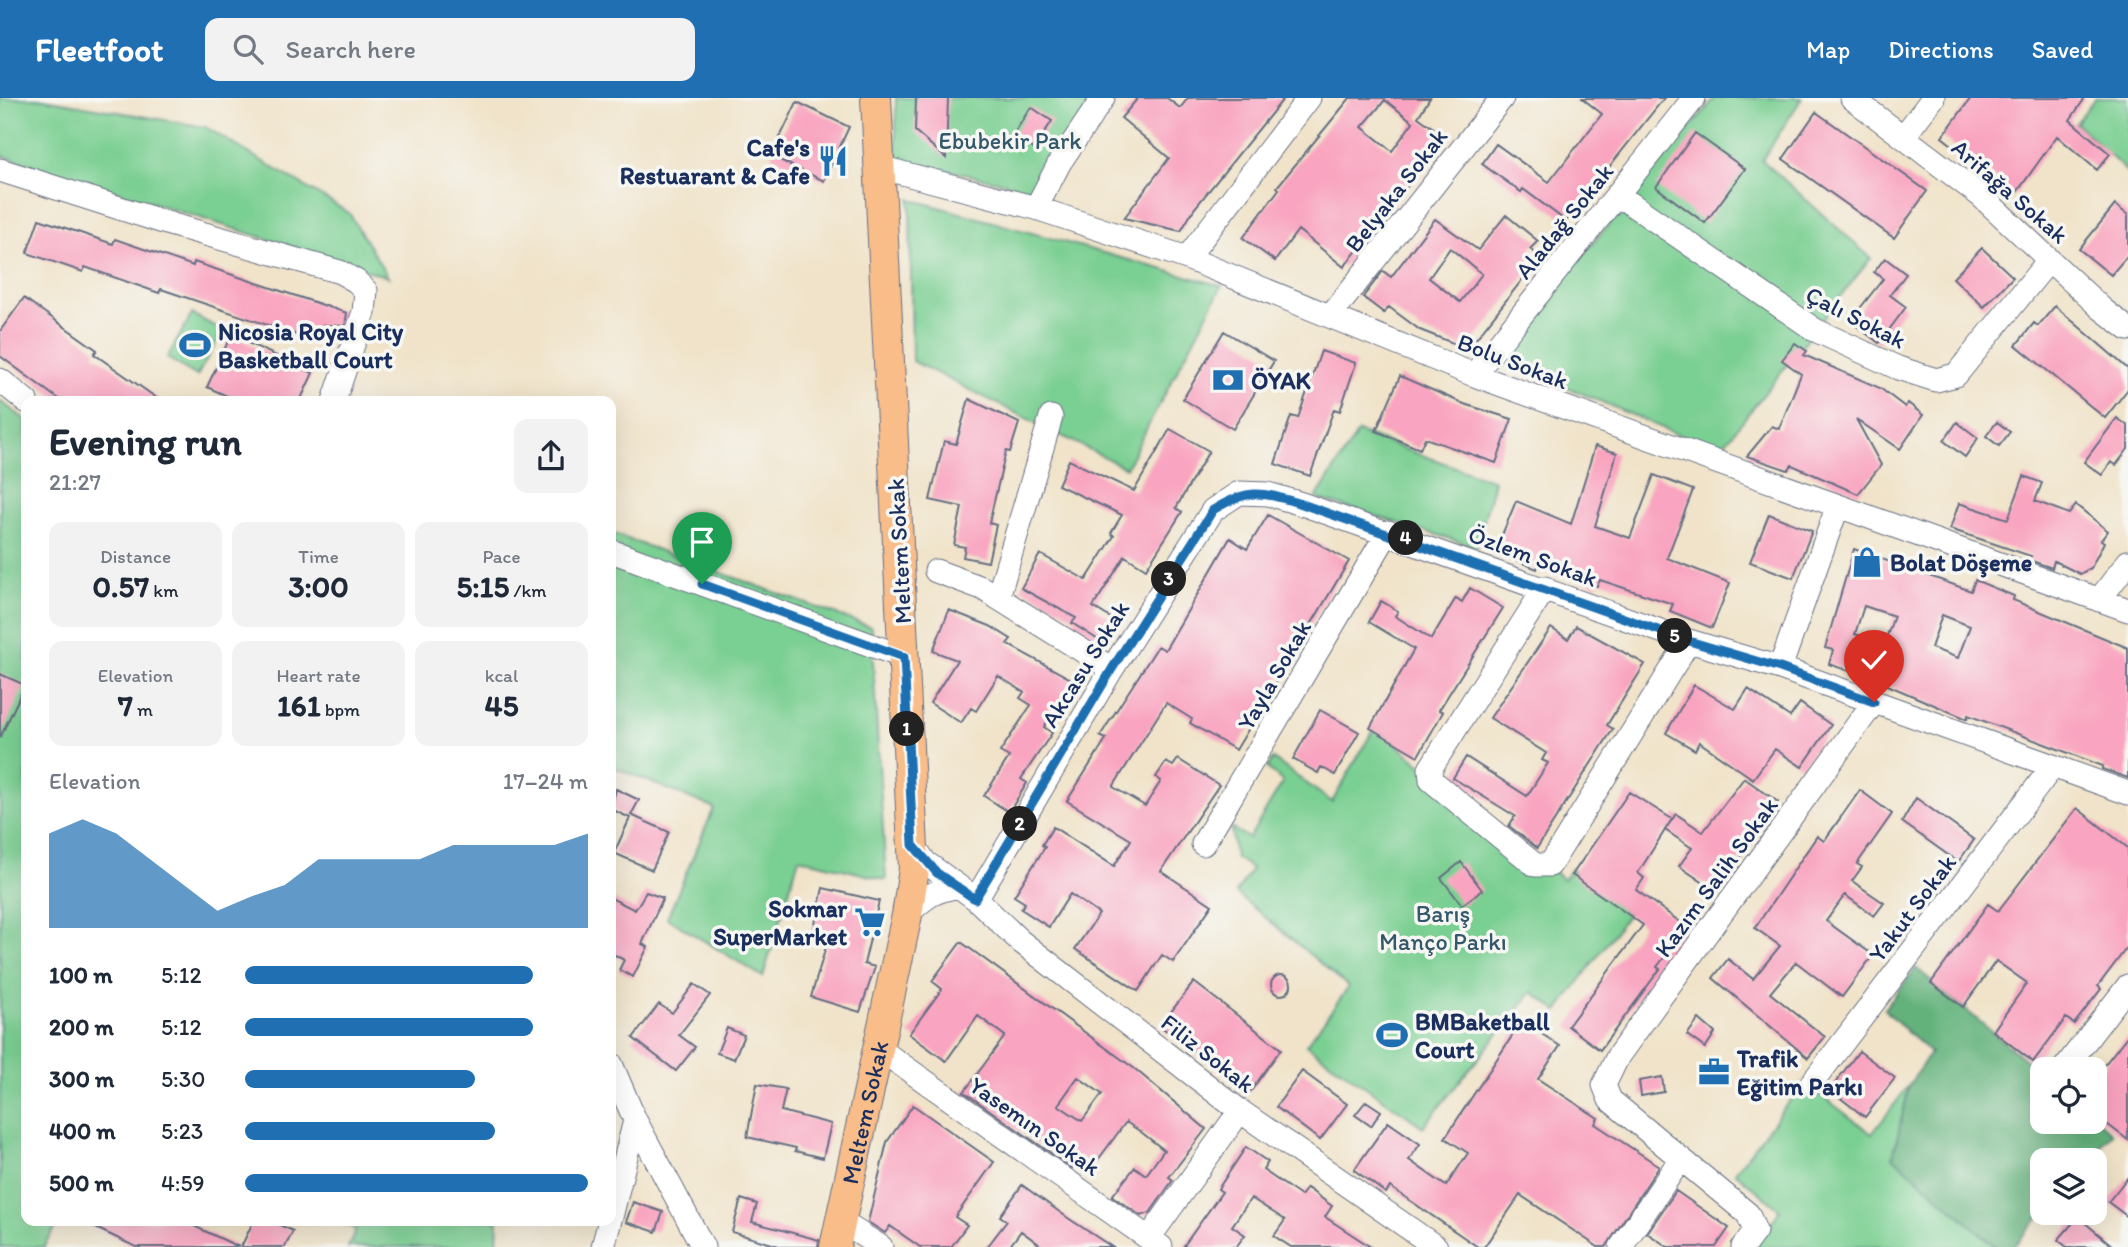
<!DOCTYPE html>
<html lang="en">
<head>
<meta charset="utf-8">
<style>
	body { margin:0; font-family:Itim,sans-serif; background:#f2f2f3; color:#1f2937; height:100vh; display:flex; flex-direction:column; font-size:26px; white-space:nowrap }
	* { box-sizing:border-box; margin:0 }
	p { font-size:23px; color:#747a83 }
	.icon { flex:none; width:38px; height:38px; fill:none; stroke:currentColor; stroke-width:2; stroke-linecap:round; stroke-linejoin:round }
	.map { position:relative; flex:1; overflow:hidden }
	.details { position:absolute; left:21px; top:298px; width:595px; height:830px; display:flex; flex-direction:column; background:#fff; border-radius:14px; box-shadow:0 7px 28px #0002 }
	.details>* { flex:none }
	.tools { position:absolute; left:2030px; top:959px; display:grid; gap:14px }
	.tools a { display:grid; place-items:center; width:77px; height:77px; border-radius:14px; background:#fff; box-shadow:0 7px 28px #0002; font-size:35px }
	.pin { position:absolute; display:grid; place-items:center; width:60px; height:60px; color:#fff; margin:-72px -30px; border-radius:50% 50% 50% 0; rotate:-45deg; box-shadow:0 0 7px #0007 }
	.pin .icon { rotate:45deg }
	.km { position:absolute; width:35px; height:35px; margin:-18px; border-radius:50%; background:#222; color:#fff; font-size:19px; line-height:35px; text-align:center }
	.round { display:grid; place-items:center; flex:none; width:74px; height:74px; border-radius:14px; background:#f2f2f3 }
	.summary { display:flex; align-items:center; justify-content:space-between; height:119px; padding:0 28px }
	h1 { font-size:38px; font-weight:700; line-height:52px }
	.stats { display:grid; grid-template-columns:repeat(3,1fr); gap:10px; height:119px; padding:7px 28px }
	.stats div { display:grid; align-content:center; border-radius:14px; background:#f2f2f3; text-align:center }
	.stats b { font-size:30px; font-weight:700 }
	.stats small { font-size:19px; font-weight:400 }
	.stats p { font-size:19px }
	.chart { height:196px; padding:14px 28px }
	.chart p { display:flex; justify-content:space-between }
	.chart svg { width:100%; height:126px; margin-top:7px; fill:#1f6fb2; opacity:.7 }
	ul { padding:0 28px; list-style:none; font-size:23px }
	li { display:grid; grid-template-columns:112px 84px 1fr; align-items:center; height:52px }
	li i { height:18px; border-radius:9px; background:#1f6fb2 }
	header { display:flex; align-items:center; gap:42px; box-sizing:border-box; height:98px; padding:0 35px; background:#1f6fb2; color:#fff }
	header strong { font-size:33px }
	nav { display:flex; gap:38px; margin-inline-start:auto; font-size:24px }
	.search { width:490px; height:63px; background:#f2f2f3; display:flex; align-items:center; gap:18px; box-sizing:border-box; padding:0 24px; border-radius:14px; color:#747a83; font-size:26px }
	.map>svg:first-child { display:block }
</style>
</head>
<body>
<header>
<strong>Fleetfoot</strong>
<div class="search"><svg class="icon" aria-label="search" viewBox="0 0 24 24"><circle cx="10" cy="10" r="6"/><path d="M15 15l6 6"/></svg>Search here</div>
<nav><a>Map</a><a>Directions</a><a>Saved</a></nav>
</header>
<div class="map">
<svg width="2128" height="1149" viewBox="0 0 2128 1149">
	<rect width="100%" height="100%" fill="#f6f6f2"/>
	<filter id="ink" filterUnits="userSpaceOnUse"><feTurbulence type="fractalNoise" baseFrequency=".0143" numOctaves="2"/><feDisplacementMap in="SourceGraphic" scale="14" xChannelSelector="R" yChannelSelector="G"/><feConvolveMatrix kernelMatrix="1 2 1 2 8 2 1 2 1" color-interpolation-filters="sRGB"/></filter>
	<filter id="wash" filterUnits="userSpaceOnUse"><feTurbulence type="fractalNoise" baseFrequency=".00686" numOctaves="4" result="noise"/><feDisplacementMap in="SourceGraphic" scale="28" xChannelSelector="R" yChannelSelector="G"/><feGaussianBlur stdDeviation="1.57" result="paint"/><feColorMatrix in="noise" values="0 0 0 0 0 0 0 0 0 0 0 0 0 0 0 0 0 1.4 0 .05"/><feComposite in="paint" operator="in"/></filter>
	<g filter="url(#wash)">
		<rect width="100%" height="100%" fill="#f0e3c9"/>
		<path fill="#7acf92" stroke="#4a7f78" stroke-width="2" d="M0 0H38L205 29 349 115 388 179 0 57Z
			M896 0H1094L1031 91 896 61Z
			M1715 0H1802L1762 62 1871 160 1718 354 1497 259Z
			M2095 0H2128V75L2076 25Z
			M910 101 1222 188 1126 370 912 263Z
			M192 216 223 233 197 278 167 260Z
			M0 303 26 322V1122H59L44 1149H0Z
			M1358 334 1494 383 1477 449 1316 400Z
			M611 435 871 529 886 782 799 760 763 879 667 820 714 710 611 668Z
			M1375 629 1563 781 1571 771 1628 816 1558 913 1532 894 1423 1029 1306 947 1349 889 1236 795 1252 771 1235 759 1231 730 1249 740 1283 684 1267 670 1273 661 1332 704Z
			M1804 984 1872 1036 1909 987 1894 1059 1996 1149H1755L1780 1112 1735 1074Z
			M337 1122H498L497 1149H348L356 1132Z"/>
		<path fill="#63b27c" stroke="#3f706d" stroke-width="2" d="M1916 870 2042 976V1024H2095V1020L2112 1035 2088 1062H2042L2043 1115 2013 1149H1996L1893 1059 1909 987 1930 955 1884 911Z"/>
		<g id="blocks">
			<path fill="#f9a4c0" fill-rule="evenodd" d="M916 0H948L946 60 915 33Z
				M1138 0H1167L1180 10 1188 0H1284L1194 111 1181 133 1124 120 1169 60 1121 20Z
				M1350 0H1430L1418 19 1446 39 1344 169 1298 132 1275 163 1243 140 1279 91 1277 89ZM1385 2 1413 24 1392 53 1362 29Z
				M1582 0H1664L1566 123 1523 91 1521 94 1482 66 1496 46 1549 84 1602 16Z
				M1971 0H2085L2070 22 2110 56 2097 72 2057 38 2015 97 1942 39Z
				M797 4 849 29 824 83 771 58Z
				M1031 9 1052 23 1034 51 1013 37Z
				M1816 14 1927 93 1894 140 1783 61Z
				M1695 35 1745 71 1705 125 1656 89Z
				M2115 107 2128 117V157L2111 177 2079 151Z
				M1506 117 1538 143 1530 151 1540 159 1468 251 1420 232 1389 209 1384 215 1363 199 1383 173 1391 179 1435 121 1478 152ZM1450 150 1482 176 1460 204 1429 180Z
				M39 121 113 146 115 141 193 168 194 164 347 215 345 228 324 227 318 244 161 191 159 195 85 169 83 174 27 155Z
				M1982 150 2013 179 1984 209 1953 180Z
				M1885 160 1906 176 1890 197 1906 209 1879 245 1850 223 1883 181 1874 174Z
				M24 200 97 252 94 256 161 303H61L0 258V233Z
				M2055 208 2128 271V291L2105 320 2016 247 2034 225 2038 228Z
				M1224 233 1274 263 1233 331 1183 301Z
				M231 237 313 275 300 303H238L207 289Z
				M1795 245 1807 253 1804 257 1880 290 1905 309 1908 305 1923 317 1900 351 1856 321 1881 367 1858 396 1792 367 1788 372 1747 358 1772 328 1779 331 1801 276 1782 262Z
				M1321 253 1356 265 1340 313 1334 311 1310 378 1275 366 1291 318 1298 320Z
				M1400 278 1464 306 1512 321 1496 365 1425 340 1420 351 1376 333Z
				M969 301 1019 325 1010 354 1006 353 989 425 996 427 988 464 963 459 965 449 954 447 962 409 930 402 944 343 956 346Z
				M2117 320 2128 328V351L2116 367 2111 364 2102 377 2084 364Z
				M1957 324 1978 340 1965 359 1944 343Z
				M1997 324 2010 334 1999 348 1986 338Z
				M1170 331 1209 353 1176 410 1182 414 1146 471 1125 458 1093 509 1117 524 1103 545 1072 525 1076 520 1021 490 1040 456 1086 482 1114 438 1111 435 1122 417 1058 387 1069 362 1134 393Z
				M1595 348 1617 355 1595 428 1630 440 1654 377 1693 392 1667 460 1730 485 1712 530 1670 513 1673 506 1600 482 1597 488 1539 465 1537 471 1495 454 1516 403 1571 426Z
				M2024 378 2042 385 2035 403 2069 416 2076 407 2108 433 2101 442 2104 444 2091 470 2080 476 2054 463 2052 470 2029 462 2031 458 1950 431 1959 405 2008 421Z
				M1769 416 1812 433 1793 480 1750 464Z
				M1268 417 1349 463 1236 652 1190 625 1192 621 1166 605 1113 689 1145 708 1161 683 1156 679 1166 664 1173 668 1178 661 1219 687 1161 773 1212 807 1173 864 1162 857 1138 893 1075 851 1099 816 1070 796 1049 829 1021 811 1025 805 1014 798 1045 749 1042 747 1053 729 1114 768 1131 742 1067 703 1106 641 1100 638 1158 548 1165 552 1230 440 1247 451Z
				M1854 451 1971 493 1975 482 2014 498 2013 502 2128 550V680L2102 671 2103 668 1968 617 1967 621 1871 580 1829 566 1833 552 1825 550ZM1864 508 1894 518 1884 546 1855 536ZM1942 517 1970 528 1958 560 1931 550Z
				M1470 490 1503 510 1439 612 1443 614 1418 658 1370 630 1414 551 1369 524 1381 503 1398 513 1395 518 1431 541 1456 500 1462 504Z
				M949 512 990 528 1011 541 1007 546 1073 582 1044 629 1052 635 1021 681 1027 685 1009 714 984 698 1009 659 1000 654 1031 607 1020 600 1024 594 998 578 976 613 971 610 961 625 930 605 957 562 933 553Z
				M1576 528 1645 566 1607 627 1613 631 1537 750 1509 728 1515 718 1453 680 1466 659 1527 698 1548 665 1542 662 1546 655 1490 620 1551 530 1568 541Z
				M0 576 25 587 0 640Z
				M1694 587 1735 611 1748 591 1790 619 1800 605 1831 627 1802 669 1775 651 1753 681 1699 644 1695 652 1666 635Z
				M1320 612 1359 634 1335 677 1321 669 1318 675 1293 661Z
				M1744 680 1778 704 1717 794 1679 768 1692 750 1665 732 1676 716 1703 734Z
				M616 691 639 702 631 717 669 734 652 772 614 755 630 720 611 711Z
				M1860 692 1892 716 1857 766 1862 769 1852 783 1884 805 1874 818 1845 797 1826 823 1873 857 1842 899 1796 864 1770 895 1825 939 1808 960 1713 880 1728 861 1753 881 1780 848 1755 830 1817 738 1824 743Z
				M1629 694 1672 721 1638 775 1644 780 1636 792 1687 829 1657 869 1660 871 1600 952 1568 928 1643 827 1572 777Z
				M1916 700 1974 742 1958 764 1902 724Z
				M2077 710 2128 750V848L2098 888 2101 891 2074 926 2066 920 2033 964 1993 933 2027 885 1996 863 1963 909 1931 885 1988 806 1998 813Z
				M1461 764 1482 792 1462 807 1441 780Z
				M823 790 879 803 864 866 875 869 860 914 811 899 828 842 812 839Z
				M646 794 663 800 642 846 648 849 633 879 619 872 624 862 611 855V800L635 812Z
				M961 844 1135 971 1206 1031 1169 1079 1173 1082 1150 1115 1141 1118 1112 1098 1135 1069 1146 1077 1164 1052 1141 1034 1126 1024 1089 1074 1076 1065 1072 1070 964 994 1005 938 978 918 946 963 909 936 942 891 932 883ZM1078 979 1102 996 1082 1023 1058 1007Z
				M1271 887a10 10 0 1 1 20 0a10 10 0 1 1-20 0Z
				M1194 884 1281 951 1250 994 1160 928Z
				M694 886 710 897 679 937 695 949 676 973 633 940 659 906 672 915Z
				M1699 921 1715 935 1705 950 1687 937Z
				M1522 923 1560 948 1538 981 1598 1020 1595 1026 1659 1068 1606 1149H1598L1520 1097 1484 1149H1478L1390 1089 1386 1095 1354 1072 1388 1024 1420 1046 1409 1062 1446 1088 1468 1055 1445 1040Z
				M727 930 744 937 734 961 717 955Z
				M2128 937V1042L2095 1017V964L2102 970Z
				M1859 953 1895 980 1865 1019 1830 992Z
				M1302 973 1347 1006 1320 1042 1276 1009Z
				M1662 979 1664 994 1641 998 1639 983Z
				M757 986 786 991 781 1013 831 1026 823 1060 795 1053 796 1050 747 1039Z
				M1366 1003 1381 1013 1371 1028 1355 1017Z
				M913 1007 994 1064 955 1119 967 1127 951 1149H920L890 1128 885 1135 868 1124 887 1044Z
				M1246 1049 1268 1064 1263 1072 1301 1098 1307 1090 1332 1108 1325 1119 1371 1149H1291L1274 1138 1285 1122 1251 1100 1232 1128 1245 1137 1236 1149H1183L1222 1094 1218 1091Z
				M2128 1079V1119L2108 1104Z
				M1022 1087 1068 1120 1112 1149H1043L1021 1133 1009 1149H987L1007 1123 1000 1118Z
				M1676 1093 1729 1130 1716 1149H1668L1647 1135Z
				M741 1101 757 1106 752 1124 819 1142 818 1149H782L732 1134Z
				M633 1104 663 1114 656 1134 626 1124Z
				M2078 1119 2114 1149H2067L2058 1142Z
				M79 1122H181L239 1149H136Z
				M254 1122H269L293 1133 285 1149H241Z"/>
		</g>
	</g>
	<g filter="url(#ink)">
		<use href="#blocks" fill-opacity="0" stroke="#666e83" stroke-width="2"/>
		<g fill="none" stroke-linecap="round" stroke-linejoin="round">
			<defs>
				<path id="minor" d="M1852 0 1981 98 2102 211 2128 231
					M1904 38 1933 0
					M879 69 1036 110 1187 160 1474 277 2128 512
					M0 72 173 127 340 174 356 183 366 193 364 214 334 303
					M1618 97 1815 232 1898 270 1936 282 1956 277 2049 162
					M1036 110 1060 64 1103 0
					M1187 160 1309 0
					M1331 217 1502 0
					M1474 277 1694 0
					M0 282 26 303
					M611 453 904 559
					M936 473 982 490 1112 571
					M1545 490 1430 671 1431 682 1535 767H1550L1689 543
					M998 499 1051 319
					M2099 502 2128 464
					M1780 570 1837 410
					M1203 746 1388 434
					M913 747 925 764 976 801 1020 843 1240 1013 1436 1149
					M976 801 1112 571 1213 412 1239 395 1268 396 1302 406 1689 543 1780 570 2128 695
					M907 817C924 800 935 791 958 789
					M879 951 1161 1149
					M611 966 635 1022 703 1149
					M2064 971 2128 888
					M1812 985 2053 668
					M611 1119 635 1022
					M840 1123 881 1149
					M1149 1140 1240 1013
					M603 1149 610 1122
					M1621 1149 1680 1062
					M1743 1149 1755 1133 1748 1116 1610 1002 1604 987 1618 958 1874 604"/>
				<g id="major">
					<path id="s1" d="M835 1149 907 817 914 771 876 0"/>
				</g>
			</defs>
			<use href="#minor" stroke="#666e83" stroke-width="25"/>
			<use href="#major" stroke="#666e83" stroke-width="32"/>
			<use href="#minor" stroke="#fff" stroke-width="23"/>
			<use href="#major" stroke="#f8bd89" stroke-width="30"/>
		</g>
	</g>
	<g fill="none" stroke-linecap="round" stroke-linejoin="round" filter="url(#ink)">
		<defs>
			<path id="route" d="M702 486 904 559 913 747 937 775 975 801 1112 571 1213 412C1250 389 1261 394 1302 406L1689 543 1780 570 1874 604"/>
		</defs>
		<use href="#route" stroke="#fff" stroke-width="14"/>
		<use href="#route" stroke="#1f6fb2" stroke-width="9"/>
	</g>
	<defs>
		<symbol id="restaurant-bare" viewBox="-9 -9 18 18"><path d="M-5-6h1v4h1v-4h1v4h1v-4h1v5L-1.5 .5V6h-2V.5L-5-1ZM5-6V6H3V1.5H1.5Q1.5-4 5-6Z" fill="#1f6fb2" stroke="#f6f6f2" stroke-width="2.5" paint-order="stroke"/></symbol>
		<symbol id="stadium-bare" viewBox="-9 -9 18 18"><path d="M0-5a6.5 5 0 1 0 0 10a6.5 5 0 1 0 0-10ZM-3.5-1.8h7v3.6h-7Z" fill="#1f6fb2" stroke="#f6f6f2" stroke-width="2.5" paint-order="stroke"/></symbol>
		<symbol id="bank-bare" viewBox="-9 -9 18 18"><path d="M-6-4H6V4H-6ZM0-2.3a2.3 2.3 0 1 0 0 4.6a2.3 2.3 0 1 0 0-4.6Z" fill="#1f6fb2" stroke="#f6f6f2" stroke-width="2.5" paint-order="stroke"/></symbol>
		<symbol id="shop-bare" viewBox="-9 -9 18 18"><path d="M-5-2.5h2.3a2.7 3.5 0 0 1 5.4 0H5L5.5 6h-11ZM-1.5-2.5h3a1.5 2.3 0 0 0-3 0Z" fill="#1f6fb2" stroke="#f6f6f2" stroke-width="2.5" paint-order="stroke"/></symbol>
		<symbol id="supermarket-bare" viewBox="-9 -9 18 18"><path d="M-6-5.5h2.5l.6 2H6L4.5 2H-2.5L-4.4-4H-6ZM-1.5 3.2a1.3 1.3 0 1 0 .1 0ZM3 3.2a1.3 1.3 0 1 0 .1 0Z" fill="#1f6fb2" stroke="#f6f6f2" stroke-width="2.5" paint-order="stroke"/></symbol>
		<symbol id="office-bare" viewBox="-9 -9 18 18"><path d="M-6-3h4V-5.5h4V-3h4V5H-6ZM-1-4.5V-3h2v-1.5ZM-6 0V1H6V0Z" fill="#1f6fb2" stroke="#f6f6f2" stroke-width="2.5" paint-order="stroke"/></symbol>
	</defs>
	<g fill-rule="evenodd">
		<use href="#restaurant-bare" x="811" y="41" width="44" height="44"/>
		<use href="#stadium-bare" x="173" y="225" width="44" height="44"/>
		<use href="#bank-bare" x="1206" y="260" width="44" height="44"/>
		<use href="#shop-bare" x="1845" y="442" width="44" height="44"/>
		<use href="#supermarket-bare" x="848" y="802" width="44" height="44"/>
		<use href="#stadium-bare" x="1370" y="915" width="44" height="44"/>
		<use href="#office-bare" x="1692" y="952" width="44" height="44"/>
	</g>
	<g text-anchor="middle" dominant-baseline="central" stroke-width="7" stroke-linejoin="round" paint-order="stroke">
		<g font-size="24" fill="#33576b" stroke="#f6f6f2">
			<text x="1010" y="42">Ebubekir Park</text>
			<text x="1443" y="815">Barış<tspan x="1443" dy="28">Manço Parkı</tspan></text>
		</g>
		<g font-size="24" font-weight="bold" fill="#1b2f5e" stroke="#f6f6f2" text-anchor="start">
			<text x="810" y="49" text-anchor="end">Cafe's<tspan x="810" dy="28">Restuarant &amp; Cafe</tspan></text>
			<text x="218" y="233">Nicosia Royal City<tspan x="218" dy="28">Basketball Court</tspan></text>
			<text x="1251" y="282">ÖYAK</text>
			<text x="1890" y="464">Bolat Döşeme</text>
			<text x="847" y="810" text-anchor="end">Sokmar<tspan x="847" dy="28">SuperMarket</tspan></text>
			<text x="1415" y="923">BMBaketball<tspan x="1415" dy="28">Court</tspan></text>
			<text x="1737" y="960">Trafik<tspan x="1737" dy="28">Eğitim Parkı</tspan></text>
		</g>
		<g font-size="24" fill="#1b2f5e" stroke="#f6f6f2">
			<text transform="translate(1396 92) rotate(-52)">Belyaka Sokak</text>
			<text transform="translate(2010 93) rotate(41)">Arifağa Sokak</text>
			<text transform="translate(1564 123) rotate(-51)">Aladağ Sokak</text>
			<text transform="translate(1856 219) rotate(27)">Çalı Sokak</text>
			<text transform="translate(1513 263) rotate(21)">Bolu Sokak</text>
			<text transform="translate(899 453) rotate(-93)">Meltem Sokak</text>
			<text transform="translate(1533 458) rotate(20)">Özlem Sokak</text>
			<text transform="translate(1085 566) rotate(-58)">Akcasu Sokak</text>
			<text transform="translate(1274 577) rotate(-60)">Yayla Sokak</text>
			<text transform="translate(1716 779) rotate(-54)">Kazım Salih Sokak</text>
			<text transform="translate(1912 810) rotate(-53)">Yakut Sokak</text>
			<text transform="translate(1208 955) rotate(38)">Filiz Sokak</text>
			<text stroke="none"><textPath href="#s1" startOffset="138">Meltem Sokak</textPath></text>
			<text transform="translate(1035 1028) rotate(35)">Yasemın Sokak</text>
		</g>
	</g>
</svg>
<div class="tools">
<a><svg class="icon" aria-label="locate" viewBox="0 0 24 24"><circle cx="12" cy="12" r="6"/><path d="M12 2v4M12 18v4M2 12h4M18 12h4"/></svg></a>
<a><svg class="icon" aria-label="layers" viewBox="0 0 24 24"><path d="M12 4l9 5-9 5-9-5zM3 14l9 5 9-5"/></svg></a>
</div>
<div class="pin" style="left:702px;top:486px;background:#1e9e55"><svg class="icon" aria-label="arrive" viewBox="0 0 24 24"><path d="M6 21V4h12l-3 4 3 4H6"/></svg></div>
<div class="pin" style="left:1874px;top:604px;background:#d93025"><svg class="icon" aria-label="check" viewBox="0 0 24 24"><path d="M5 12l5 5 9-10"/></svg></div>
<b class="km" style="left:907px;top:631px">1</b>
<b class="km" style="left:1020px;top:726px">2</b>
<b class="km" style="left:1169px;top:481px">3</b>
<b class="km" style="left:1406px;top:440px">4</b>
<b class="km" style="left:1675px;top:538px">5</b>
<section class="details">
<div class="summary"><div><h1>Evening run</h1><p>21:27</p></div><a class="round"><svg class="icon" aria-label="share" viewBox="0 0 24 24"><path d="M12 15V3M7 8l5-5 5 5M5 13v7h14v-7"/></svg></a></div>
<div class="stats">
<div><p>Distance</p><b>0.57<small> km</small></b></div>
<div><p>Time</p><b>3:00</b></div>
<div><p>Pace</p><b>5:15<small> /km</small></b></div>
</div>
<div class="stats">
<div><p>Elevation</p><b>7<small> m</small></b></div>
<div><p>Heart rate</p><b>161<small> bpm</small></b></div>
<div><p>kcal</p><b>45</b></div>
</div>
<div class="chart"><p><span>Elevation</span>17–24 m</p>
<svg viewBox="0 0 160 44" preserveAspectRatio="none"><path d="M0 44V11L10 6L20 11L30 20L40 29L50 38L60 33L70 29L80 20L90 20L100 20L110 20L120 15L130 15L140 15L150 15L160 11V44z"/></svg>
</div>
<ul>
<li><b>100 m</b>5:12<i style="width:84%"></i></li>
<li><b>200 m</b>5:12<i style="width:84%"></i></li>
<li><b>300 m</b>5:30<i style="width:67%"></i></li>
<li><b>400 m</b>5:23<i style="width:73%"></i></li>
<li><b>500 m</b>4:59<i style="width:100%"></i></li>
</ul>
</section>
</div>
</body>
</html>
